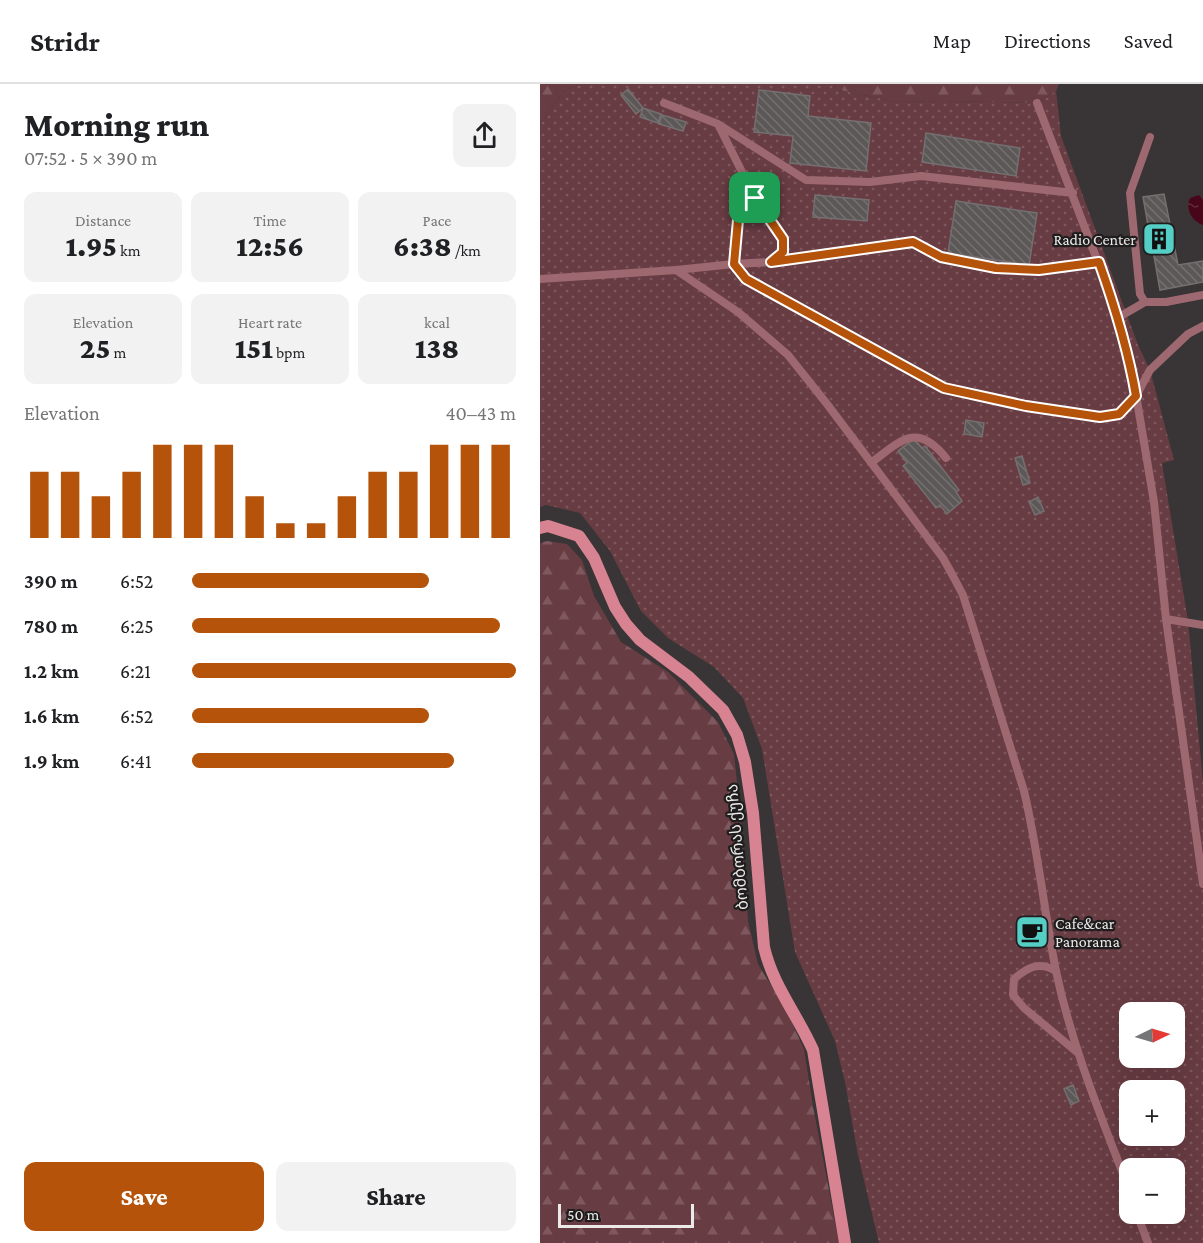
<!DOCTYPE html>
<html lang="en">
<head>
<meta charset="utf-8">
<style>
	body { margin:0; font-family:"Crimson Pro","Noto Sans Georgian",serif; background:#f2f2f2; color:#202124; height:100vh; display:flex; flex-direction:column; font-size:22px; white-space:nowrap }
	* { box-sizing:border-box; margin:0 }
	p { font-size:20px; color:#757577 }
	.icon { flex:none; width:33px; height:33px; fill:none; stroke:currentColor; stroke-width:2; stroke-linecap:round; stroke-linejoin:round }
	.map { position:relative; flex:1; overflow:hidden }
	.sheet { display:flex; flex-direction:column; background:#fff; width:540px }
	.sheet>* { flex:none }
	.needle { width:39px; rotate:85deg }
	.tools { position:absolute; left:579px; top:918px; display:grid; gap:12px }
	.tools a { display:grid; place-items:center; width:66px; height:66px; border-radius:12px; background:#fff; box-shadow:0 6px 24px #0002; font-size:30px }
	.scale { position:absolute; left:18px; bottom:15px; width:136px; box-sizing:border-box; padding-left:6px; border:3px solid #ece9e9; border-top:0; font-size:16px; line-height:21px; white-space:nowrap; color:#ece9e9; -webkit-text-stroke:4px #1f1d1d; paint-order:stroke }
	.pin { position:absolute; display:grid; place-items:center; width:51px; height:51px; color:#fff; margin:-26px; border-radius:12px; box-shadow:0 3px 9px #0006 }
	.round { display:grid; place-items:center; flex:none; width:63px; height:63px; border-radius:12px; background:#f2f2f2 }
	.summary { display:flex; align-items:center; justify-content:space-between; height:102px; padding:0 24px }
	h1 { font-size:33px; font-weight:800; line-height:45px }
	.metrics { display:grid; grid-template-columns:repeat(3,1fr); gap:9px; height:102px; padding:6px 24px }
	.metrics div { display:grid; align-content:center; border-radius:12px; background:#f2f2f2; text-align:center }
	.metrics b { font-size:30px; font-weight:800 }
	.metrics small { font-size:16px; font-weight:400 }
	.metrics p { font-size:16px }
	.chart { height:168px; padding:12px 24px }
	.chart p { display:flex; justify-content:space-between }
	.chart svg { width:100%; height:108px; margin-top:6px; stroke:#b45309; stroke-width:6 }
	.primary-button { display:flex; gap:12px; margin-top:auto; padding:12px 24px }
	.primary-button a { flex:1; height:69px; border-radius:12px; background:#b45309; color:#fff; font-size:24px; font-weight:800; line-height:69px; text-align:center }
	.primary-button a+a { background:#f2f2f2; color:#202124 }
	ul { padding:0 24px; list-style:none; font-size:20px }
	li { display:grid; grid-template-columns:96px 72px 1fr; align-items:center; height:45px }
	li i { height:15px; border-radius:8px; background:#b45309 }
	header { display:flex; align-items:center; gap:36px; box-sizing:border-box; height:84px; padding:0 30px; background:#fff; border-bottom:2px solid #e0e0e0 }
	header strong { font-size:28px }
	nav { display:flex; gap:33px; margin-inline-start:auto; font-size:21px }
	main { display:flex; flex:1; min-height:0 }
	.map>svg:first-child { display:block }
</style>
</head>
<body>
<header>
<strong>Stridr</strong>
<nav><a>Map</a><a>Directions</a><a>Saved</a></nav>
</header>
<main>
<section class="sheet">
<div class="summary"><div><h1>Morning run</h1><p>07:52 · 5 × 390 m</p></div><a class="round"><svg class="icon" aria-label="share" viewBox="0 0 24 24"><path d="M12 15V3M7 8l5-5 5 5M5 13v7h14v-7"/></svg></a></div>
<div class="metrics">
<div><p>Distance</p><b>1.95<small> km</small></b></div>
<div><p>Time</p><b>12:56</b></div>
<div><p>Pace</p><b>6:38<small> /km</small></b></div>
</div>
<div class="metrics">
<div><p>Elevation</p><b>25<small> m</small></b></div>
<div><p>Heart rate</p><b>151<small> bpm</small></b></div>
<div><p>kcal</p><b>138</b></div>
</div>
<div class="chart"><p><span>Elevation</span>40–43 m</p>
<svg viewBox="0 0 160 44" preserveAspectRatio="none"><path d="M5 44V17M15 44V17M25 44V27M35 44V17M45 44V6M55 44V6M65 44V6M75 44V27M85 44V38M95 44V38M105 44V27M115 44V17M125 44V17M135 44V6M145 44V6M155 44V6"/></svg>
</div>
<ul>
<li><b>390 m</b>6:52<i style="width:73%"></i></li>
<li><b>780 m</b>6:25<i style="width:95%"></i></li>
<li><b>1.2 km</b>6:21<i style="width:100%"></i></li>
<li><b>1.6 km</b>6:52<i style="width:73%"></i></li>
<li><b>1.9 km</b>6:41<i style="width:81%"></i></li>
</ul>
<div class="primary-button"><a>Save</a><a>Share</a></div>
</section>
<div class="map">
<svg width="663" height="1159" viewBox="0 0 663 1159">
	<defs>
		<pattern id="forest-firs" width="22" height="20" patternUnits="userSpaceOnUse" patternTransform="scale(1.5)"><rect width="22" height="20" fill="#683c43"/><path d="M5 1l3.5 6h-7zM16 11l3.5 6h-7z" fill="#7e585e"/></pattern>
		<pattern id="park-dots" width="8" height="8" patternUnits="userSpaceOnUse" patternTransform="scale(1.5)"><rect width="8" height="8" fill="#683c43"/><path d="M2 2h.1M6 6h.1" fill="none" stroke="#7e585e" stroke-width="1.8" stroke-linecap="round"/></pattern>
		<pattern id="water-ripples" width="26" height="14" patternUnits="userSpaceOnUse" patternTransform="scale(1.5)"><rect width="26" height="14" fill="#48061a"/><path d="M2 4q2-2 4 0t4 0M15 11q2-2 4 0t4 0" fill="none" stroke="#632a3b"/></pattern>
		<pattern id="building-back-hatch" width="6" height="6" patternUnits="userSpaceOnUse" patternTransform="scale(1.5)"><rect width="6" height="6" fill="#5d5858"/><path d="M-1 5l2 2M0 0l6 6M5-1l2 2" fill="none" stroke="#747070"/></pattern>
	</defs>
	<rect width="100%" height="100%" fill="#393435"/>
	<path fill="url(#forest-firs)" d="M0 0H40L23 8 0 40Z
		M289 0H519L516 7 497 19 404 17 358 18 299 6Z
		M7 457 27 460 42 476 54 512 81 558 128 588 178 638 194 670 202 745 208 837 218 880 246 926 264 965 273 1022 299 1159H0V459Z"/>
	<path fill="url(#park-dots)" fill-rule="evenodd" d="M40 0H289L299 6 358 18 404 17 497 19 516 7 521 52 598 261 610 286 634 376 622 379 648 537 663 699V1159H339L318 1071 305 998 295 957 255 868 222 665 203 614 174 583 128 554 101 527 70 467 40 429 6 421 0 423V40L23 8ZM590 928H634V974H590ZM590 1006H634V1052H590ZM590 1084H634V1130H590Z"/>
	<path fill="url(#water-ripples)" d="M659 111 663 116V141C652 137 645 126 650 114Z"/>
	<path fill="url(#building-back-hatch)" stroke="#746f70" stroke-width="1.5" d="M88 5 103 24 96 30 81 11Z
		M219 6 270 12 268 32 331 39 326 87 250 79 253 52 214 48Z
		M103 24 121 30 118 39 100 33Z
		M122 31 146 38 143 47 119 40Z
		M386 49 480 64 476 92 382 78Z
		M624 110 638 181 663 177V198L620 206 612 161H607L605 149 609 147 603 113Z
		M275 111 329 116 327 137 273 133Z
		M416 117 497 129 489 181 408 169Z
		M426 336 444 339 442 353 424 350Z
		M374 355 382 364 385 362 419 406 416 408 422 417 407 430 400 421 396 424 363 382 367 379 358 367Z
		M482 372 490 399 483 401 475 374Z
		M498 413 504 427 495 431 489 418Z
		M533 1001 539 1017 531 1021 524 1005Z"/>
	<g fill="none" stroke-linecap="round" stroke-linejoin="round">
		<path stroke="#9e6870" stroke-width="8" d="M124 19 178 40 266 96 330 98 381 92 533 109
			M497 19 579 233 590 275 614 418 626 535 663 800
			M179 42 215 114 243 155V168L231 178 194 180 197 136 215 114
			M610 53 590 109 600 210 605 218H626L663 211
			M231 178 373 158 401 173 456 184 499 186 559 178
			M136 186 194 180 206 196 403 304 487 322 560 333 579 330 596 312 610 286 648 250 663 242
			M0 195 136 186 198 228 248 271 287 320 403 474 413 492 423 511 484 707C498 766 504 827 516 887 532 963 562 1035 590 1108
			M579 233 605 218
			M331 379C361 356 377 338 406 374
			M626 535 663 541
			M516 887C499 877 488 883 474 895L473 911 484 924 538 969
			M597 1130 608 1159"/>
		<path stroke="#d88391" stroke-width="12" d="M0 444 8 442 39 452 54 474 75 523 86 540 100 556 149 593 183 626 197 651 205 678 213 729 224 863C233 902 257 930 273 966L305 1159"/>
	</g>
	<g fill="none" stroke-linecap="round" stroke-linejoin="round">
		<defs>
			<path id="route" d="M215 114 243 155V168L231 178 373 158 401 173 456 184 499 186 559 178C575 223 588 265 596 312L579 330 560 333 486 322 404 304 206 195 194 180 198 136Z"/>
		</defs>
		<use href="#route" stroke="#fff" stroke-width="12"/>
		<use href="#route" stroke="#b45309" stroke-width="8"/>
	</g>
	<defs>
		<symbol id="building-square" viewBox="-11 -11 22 22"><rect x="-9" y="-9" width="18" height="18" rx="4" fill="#55cec6" stroke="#1f1d1d"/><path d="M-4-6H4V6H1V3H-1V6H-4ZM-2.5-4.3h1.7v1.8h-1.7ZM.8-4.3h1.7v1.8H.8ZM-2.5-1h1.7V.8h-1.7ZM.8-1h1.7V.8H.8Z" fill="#111"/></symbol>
		<symbol id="cafe-square" viewBox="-11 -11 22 22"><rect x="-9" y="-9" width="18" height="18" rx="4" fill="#55cec6" stroke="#1f1d1d"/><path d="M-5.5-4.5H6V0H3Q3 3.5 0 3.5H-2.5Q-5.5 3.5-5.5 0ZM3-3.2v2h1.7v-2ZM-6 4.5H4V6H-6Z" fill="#111"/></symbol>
	</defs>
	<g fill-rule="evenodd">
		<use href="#building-square" x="600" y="136" width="38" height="38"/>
		<use href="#cafe-square" x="473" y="829" width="38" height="38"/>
	</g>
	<g text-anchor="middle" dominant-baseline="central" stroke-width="4.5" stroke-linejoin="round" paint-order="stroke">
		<g font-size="16" fill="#ece9e9" stroke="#1f1d1d" text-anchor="end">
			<text x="596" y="155">Radio Center</text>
			<text x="515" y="839" text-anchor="start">Cafe&amp;car<tspan x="515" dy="18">Panorama</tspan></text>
		</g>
		<g font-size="16" fill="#ece9e9" stroke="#1f1d1d">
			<text transform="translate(197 763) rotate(-95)">ბომბორას ქუჩა</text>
		</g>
	</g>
</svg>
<div class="tools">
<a><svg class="needle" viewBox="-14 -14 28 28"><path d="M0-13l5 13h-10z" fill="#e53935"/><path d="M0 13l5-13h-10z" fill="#757577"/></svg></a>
<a>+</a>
<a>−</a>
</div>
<div class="scale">50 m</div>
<div class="pin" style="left:215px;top:114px;background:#1e9e55"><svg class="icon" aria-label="arrive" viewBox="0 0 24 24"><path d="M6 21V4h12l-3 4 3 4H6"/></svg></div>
</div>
</main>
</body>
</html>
